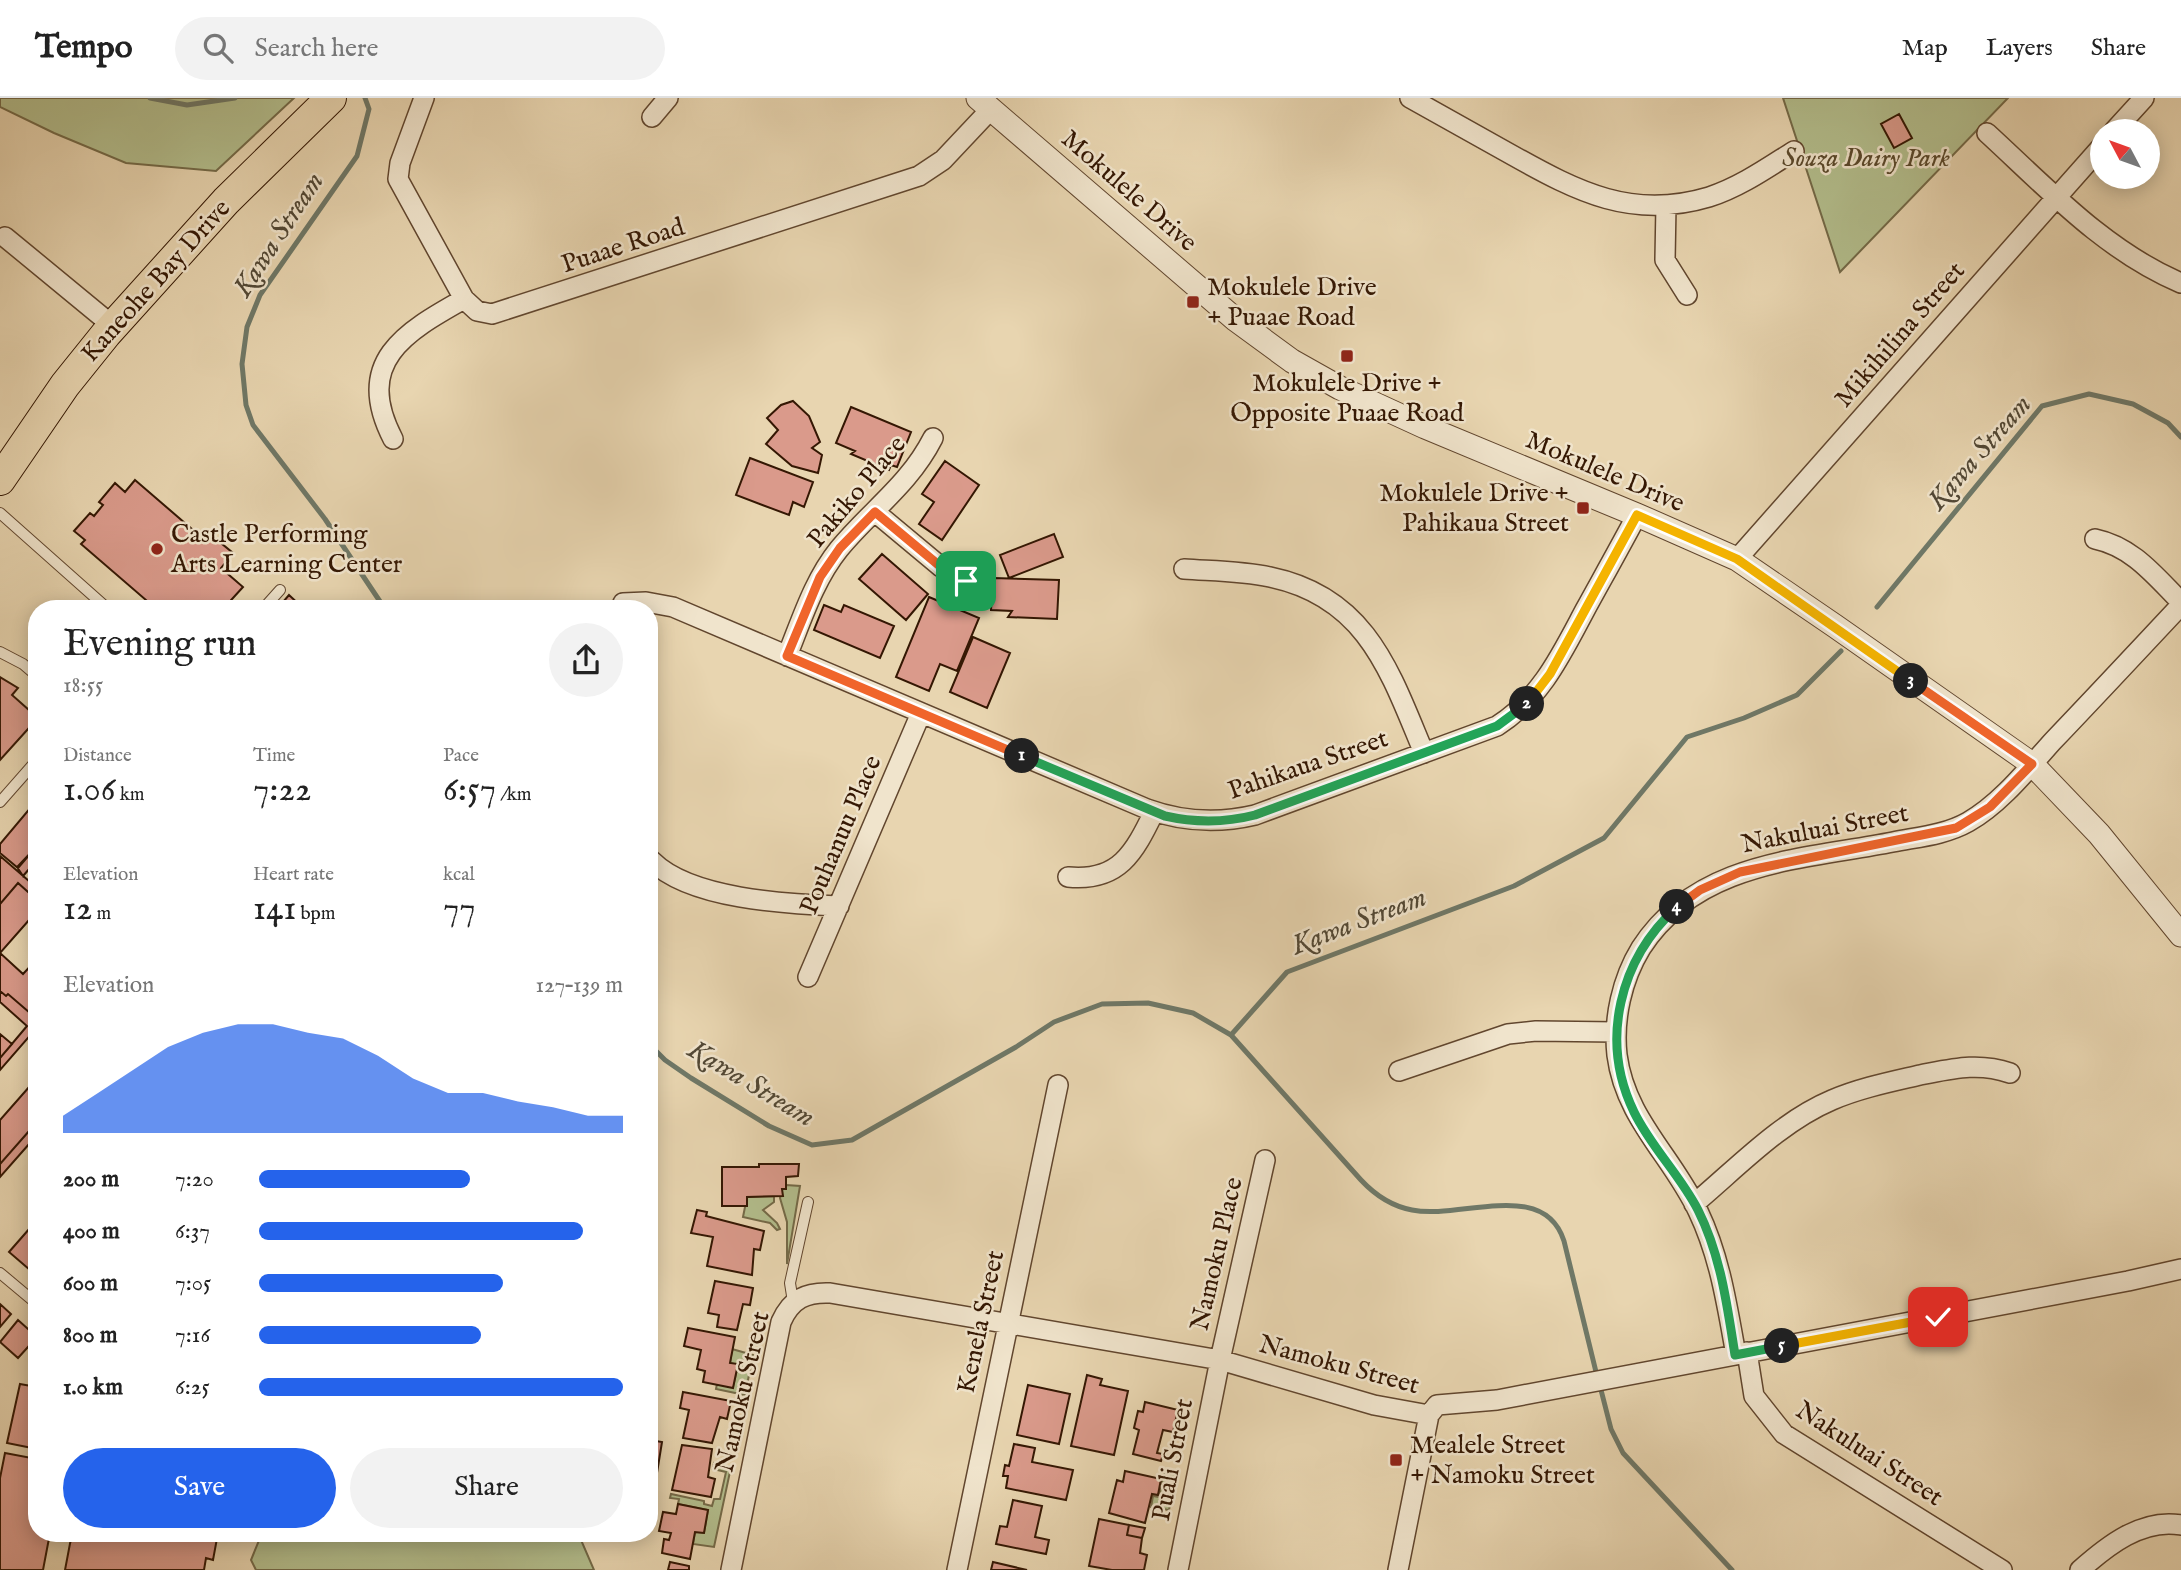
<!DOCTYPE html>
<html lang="en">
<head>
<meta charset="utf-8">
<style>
	body { margin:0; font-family:"IM FELL English",serif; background:#f2f2f2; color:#222; height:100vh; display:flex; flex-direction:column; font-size:26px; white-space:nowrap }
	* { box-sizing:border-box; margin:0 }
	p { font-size:23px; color:#767676 }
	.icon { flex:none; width:38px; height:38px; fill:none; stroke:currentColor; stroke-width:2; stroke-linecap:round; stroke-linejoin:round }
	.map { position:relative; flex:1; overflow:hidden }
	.side { position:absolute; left:28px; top:502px; width:630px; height:942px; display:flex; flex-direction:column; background:#fff; border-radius:28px; box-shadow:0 4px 18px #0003 }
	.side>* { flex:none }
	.needle { width:46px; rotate:311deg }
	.tools { position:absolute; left:2090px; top:21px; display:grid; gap:14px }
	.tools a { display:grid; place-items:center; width:70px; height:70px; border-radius:50%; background:#fff; box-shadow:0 4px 18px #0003; font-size:35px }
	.pin { position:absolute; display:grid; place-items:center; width:60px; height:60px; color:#fff; margin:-30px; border-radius:14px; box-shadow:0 4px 10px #0006 }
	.km { position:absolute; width:35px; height:35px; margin:-18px; border-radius:50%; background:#222; color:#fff; font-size:19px; line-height:35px; text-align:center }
	.round { display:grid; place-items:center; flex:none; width:74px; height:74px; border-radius:37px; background:#f2f2f2 }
	.summary { display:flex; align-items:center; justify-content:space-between; height:119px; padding:0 35px }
	h1 { font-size:38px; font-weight:600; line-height:52px }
	.figures { display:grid; grid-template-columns:repeat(3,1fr); gap:10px; height:119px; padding:7px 35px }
	.figures div { display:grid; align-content:center }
	.figures b { font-size:35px; font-weight:600 }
	.figures small { font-size:19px; font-weight:400 }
	.figures p { font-size:19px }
	.chart { height:196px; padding:14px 35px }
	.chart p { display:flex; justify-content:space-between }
	.chart svg { width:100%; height:126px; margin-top:7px; fill:#2563eb; opacity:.7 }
	.primary-button { display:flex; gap:14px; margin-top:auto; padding:14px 35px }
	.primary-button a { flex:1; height:80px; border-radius:42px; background:#2563eb; color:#fff; font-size:28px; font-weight:600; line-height:80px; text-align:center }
	.primary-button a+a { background:#f2f2f2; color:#222 }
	ul { padding:0 35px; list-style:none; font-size:23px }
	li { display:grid; grid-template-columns:112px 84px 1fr; align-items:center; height:52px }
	li i { height:18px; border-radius:9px; background:#2563eb }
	header { display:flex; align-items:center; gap:42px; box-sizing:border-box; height:98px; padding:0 35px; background:#fff; border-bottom:2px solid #e0e0e0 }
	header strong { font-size:33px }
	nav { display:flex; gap:38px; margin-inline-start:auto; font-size:24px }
	.search { width:490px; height:63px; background:#f2f2f2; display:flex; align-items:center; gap:18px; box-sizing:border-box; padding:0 24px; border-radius:38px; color:#767676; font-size:26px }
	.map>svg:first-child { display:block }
</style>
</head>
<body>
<header>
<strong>Tempo</strong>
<div class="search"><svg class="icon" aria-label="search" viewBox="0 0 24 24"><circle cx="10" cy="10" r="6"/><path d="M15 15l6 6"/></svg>Search here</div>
<nav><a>Map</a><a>Layers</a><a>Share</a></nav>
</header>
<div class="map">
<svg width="2181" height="1472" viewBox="0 0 2181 1472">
	<rect width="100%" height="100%" fill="#e8d5b0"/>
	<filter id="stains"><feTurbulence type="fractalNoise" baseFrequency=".00286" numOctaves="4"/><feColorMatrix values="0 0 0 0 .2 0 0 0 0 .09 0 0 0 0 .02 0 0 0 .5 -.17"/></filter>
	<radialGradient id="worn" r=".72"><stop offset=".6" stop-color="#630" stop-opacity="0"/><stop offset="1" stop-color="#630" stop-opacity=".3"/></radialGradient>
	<path fill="#b3be8d" stroke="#746a48" stroke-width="2" d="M0 0H294L216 73 126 65 54 35 0 9Z
		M1783 0H2008L1840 174Z
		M786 1087 800 1088 787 1166V1124L780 1100 782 1091 786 1090Z
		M774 1098V1104L763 1112 777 1125 780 1131 777 1132 770 1125 743 1119 747 1099Z
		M732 1251 753 1257 745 1297 716 1291 717 1286 733 1289 738 1267 730 1265Z
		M714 1365 731 1369 714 1449 693 1446 695 1434 704 1435 708 1412 678 1406 679 1401 670 1400 671 1396 704 1403V1406L712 1408 714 1401H720L726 1374 713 1371Z
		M1164 1373 1176 1375 1169 1412 1151 1409 1153 1398 1159 1399Z
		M262 1435H578L594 1472H256L251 1462Z"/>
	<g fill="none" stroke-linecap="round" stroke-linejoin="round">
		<path stroke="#6f7867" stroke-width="5" d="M150 0 187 7 235 0
			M365 0 369 11 357 58 260 197 247 229 242 266 246 307 253 327 325 421 385 511
			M1877 509 2042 308 2089 296 2133 306 2168 325 2181 339
			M1231 937 1361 1082C1375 1097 1391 1108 1412 1112 1460 1122 1544 1080 1564 1143L1597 1278
			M649 946 665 962 691 980 769 1028 812 1047 852 1042 1016 949 1054 924 1102 906 1148 905 1193 915 1231 937 1287 874 1514 788 1604 740 1687 639 1744 620 1797 597 1841 553
			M1600 1288 1611 1331 1623 1355 1732 1472"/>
	</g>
	<path fill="#da9a8b" stroke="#341703" stroke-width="2" d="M1899 16 1912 40 1894 50 1881 26Z
		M793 303 809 318 820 344 812 350 822 357 818 375 792 368 766 346 778 332 767 320 781 307Z
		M851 309 911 334 897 369 891 367 889 372 851 356 855 353 836 345Z
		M750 360 813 384 804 409 793 404 789 417 736 397Z
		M945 363 979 387 942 442 919 426 934 404 922 396Z
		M135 382 200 438 205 432 233 455 221 470 243 489 223 511H138L146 502 81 446 85 442 74 433 90 415 94 418 103 407 99 404 115 385 125 394Z
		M1054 436 1063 459 1009 480 1000 457Z
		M882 456 928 496 906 522 859 481Z
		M993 480 1059 482 1057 521 1008 519 1012 513 991 512Z
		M289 497 304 511H277Z
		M929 499 979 520 957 573 940 566 929 593 896 579Z
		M824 507 841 514 844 507 894 528 880 560 814 532Z
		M973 539 1010 555 987 610 950 594Z
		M0 579 18 590 12 597 29 612 37 614V621L0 662Z
		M37 702V748L18 770 0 755V746Z
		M37 748V762L23 778 17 769Z
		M0 758 37 790V802L18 785 0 806Z
		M18 785 37 802V813L0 855V806Z
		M0 855 23 876 37 861V921L8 896 6 898 0 893Z
		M0 893 6 898 8 896 37 921V937L33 934 0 972V960L27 928 0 904Z
		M0 936 12 946 0 960Z
		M37 980V1024L0 1066V1022Z
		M37 1024V1037L0 1079V1066Z
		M759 1066H799L798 1078 786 1079V1091H782L783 1098 747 1099V1108H722V1069H759Z
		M697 1112 707 1114 706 1118 764 1133 760 1152 754 1151 752 1177 707 1168 713 1139 691 1135Z
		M37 1122V1178L9 1154Z
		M715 1183 753 1190 750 1207 743 1206 737 1232 717 1229 719 1217 708 1215Z
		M0 1206 11 1216 0 1229Z
		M18 1222 37 1239 18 1260 0 1244Z
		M688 1230 735 1239 730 1265 738 1266 733 1290 703 1284 705 1273 697 1271 701 1252 684 1248Z
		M1087 1277 1102 1281 1100 1287 1128 1293 1114 1357 1071 1348Z
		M20 1286 37 1289V1351L7 1345Z
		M1028 1287 1070 1296 1059 1346 1017 1337Z
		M683 1294 731 1303 727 1321 720 1319 712 1345 683 1340 689 1312 680 1310Z
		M1145 1304 1178 1312 1173 1334 1163 1332 1157 1355 1163 1356 1161 1363 1133 1356 1139 1332 1134 1330 1138 1313 1143 1314Z
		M650 1342 662 1344 657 1375 649 1374Z
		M1014 1346 1035 1350 1032 1364 1073 1372 1066 1402 1006 1390 1008 1378H1003L1005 1367 1009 1368Z
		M682 1347 712 1351 708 1379 715 1381 711 1399 672 1392Z
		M5 1355 37 1361V1435H50L43 1472H0V1380Z
		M1125 1373 1161 1381 1158 1397 1152 1396 1145 1425 1109 1415 1117 1382 1123 1384Z
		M1013 1402 1042 1408 1035 1439 1049 1442 1046 1456 996 1446 1000 1428 1007 1429Z
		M678 1406 708 1412 704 1435 695 1434 690 1461 662 1455 664 1441 669 1442 671 1435 659 1433 663 1414 676 1416Z
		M1099 1421 1129 1427 1127 1437 1142 1440 1140 1455 1147 1457 1144 1472H1112L1089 1468Z
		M1129 1427 1145 1430 1142 1440 1127 1437Z
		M50 1435H72L71 1443 49 1439Z
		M72 1435H218L213 1462 206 1460 204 1472H65Z
		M670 1464 689 1468V1472H668Z
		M993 1464 1027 1472H991Z"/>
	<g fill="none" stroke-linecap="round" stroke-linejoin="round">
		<defs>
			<path id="service" d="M0 415 108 511
				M263 511 280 492
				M0 554 23 566 37 578
				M0 704 37 662
				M0 1175 37 1206
				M793 1204 790 1185 808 1104"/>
			<path id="minor" d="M424 0 400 65 398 81 464 201 477 213 492 216 919 78 943 62 991 11
				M1410 0C1444 19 1478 38 1512 57 1578 94 1632 122 1709 99 1740 89 1767 70 1794 53
				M652 19 668 0
				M2114 33 2144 0
				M1987 35C2047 90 2105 153 2181 185
				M1666 107 1665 162 1687 197
				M5 139 113 228
				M393 341C353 264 405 234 464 201
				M875 414 941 469 966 483
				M2095 441C2133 449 2155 478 2181 504
				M1737 461 2102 48
				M1184 471C1212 473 1242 473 1270 479 1367 499 1390 574 1424 655
				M623 505 646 504 673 509 1147 711C1183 724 1217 726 1255 717L1497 628C1541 600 1561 557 1585 512 1602 481 1620 449 1637 417
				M787 558C802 521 814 482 839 451 871 412 909 387 933 340
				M652 763C690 801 786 806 839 808
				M1068 779C1119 784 1134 755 1154 714
				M808 879 921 615
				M1399 973 1508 936 1536 933 1616 934
				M1694 1106C1737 1070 1780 1024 1832 1002 1860 990 1890 984 1920 977 1952 971 1978 964 2010 975
				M1747 1254 1754 1298 1784 1336 2002 1472
				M1736 1257C1727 1207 1720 1159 1698 1113 1672 1058 1625 1020 1617 957 1613 921 1622 881 1641 850 1697 763 1801 762 1893 744 1918 739 1945 737 1968 724 2000 706 2027 672 2052 644 2095 599 2138 553 2181 507
				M731 1472 781 1224C791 1201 806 1194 830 1195L1220 1262 1374 1307 1429 1317
				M957 1472 1058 987
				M1178 1472 1220 1262 1265 1062
				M1398 1472 1429 1317 1437 1307 1497 1302 2128 1183 2181 1171
				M2080 1472C2107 1448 2142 1420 2181 1427"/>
			<path id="tertiary" d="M978 0 1236 222 1292 263 1340 290 1425 329 1637 417 1737 461 1835 528 2032 666 2099 736 2181 837"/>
			<path id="primary" d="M0 382 65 287 106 236 226 103 331 0"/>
		</defs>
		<use href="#service" stroke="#61462e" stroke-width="12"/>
		<use href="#minor" stroke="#61462e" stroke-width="22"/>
		<use href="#tertiary" stroke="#61462e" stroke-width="25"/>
		<use href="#primary" stroke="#341703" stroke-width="32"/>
		<use href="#service" stroke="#f0e4cc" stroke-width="10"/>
		<use href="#minor" stroke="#f0e4cc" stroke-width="19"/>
		<use href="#tertiary" stroke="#f0e4cc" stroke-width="23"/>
		<use href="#primary" stroke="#e8d5b0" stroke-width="30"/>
	</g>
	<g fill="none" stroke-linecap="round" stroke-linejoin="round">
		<defs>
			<path id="split-1" d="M966 483 941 469 875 414 840 450 820 479 787 558 1022 658"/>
			<path id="split-2" d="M1022 658 1165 718C1196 725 1224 725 1255 717L1497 628 1527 606"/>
			<path id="split-3" d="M1527 606 1550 576 1637 417 1737 461 1911 583"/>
			<path id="split-4" d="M1677 809 1700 792 1740 774 1956 730 1990 709 2032 666 1911 583"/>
			<path id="split-5" d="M1677 809C1620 861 1599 942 1634 1014 1651 1049 1680 1077 1698 1112 1721 1158 1727 1207 1735 1257L1782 1248"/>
			<path id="split-6" d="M1782 1248 1938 1219"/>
		</defs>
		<use href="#split-1" stroke="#fff" stroke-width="14"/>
		<use href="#split-2" stroke="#fff" stroke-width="14"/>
		<use href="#split-3" stroke="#fff" stroke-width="14"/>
		<use href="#split-4" stroke="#fff" stroke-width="14"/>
		<use href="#split-5" stroke="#fff" stroke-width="14"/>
		<use href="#split-6" stroke="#fff" stroke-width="14"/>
		<use href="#split-1" stroke="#f0652b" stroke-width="9"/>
		<use href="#split-2" stroke="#22a559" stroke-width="9"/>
		<use href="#split-3" stroke="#f5b400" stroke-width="9"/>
		<use href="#split-4" stroke="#f0652b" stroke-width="9"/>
		<use href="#split-5" stroke="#22a559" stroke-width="9"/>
		<use href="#split-6" stroke="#f5b400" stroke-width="9"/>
	</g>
	<g fill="#8f2418" stroke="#f0e4cc" stroke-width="2.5">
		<rect x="1186" y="197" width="14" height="14" rx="3.5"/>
		<rect x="1340" y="251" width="14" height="14" rx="3.5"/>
		<rect x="1576" y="403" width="14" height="14" rx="3.5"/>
		<circle cx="157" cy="451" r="7"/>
		<rect x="1389" y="1355" width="14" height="14" rx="3.5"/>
	</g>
	<g text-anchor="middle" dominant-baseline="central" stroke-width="5" stroke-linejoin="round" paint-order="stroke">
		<g font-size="26" font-style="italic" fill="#5a492c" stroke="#f0e4cc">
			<text x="1866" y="60">Souza Dairy Park</text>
		</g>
		<g font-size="26" fill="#341703" stroke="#f0e4cc">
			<text transform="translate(1129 93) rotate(41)">Mokulele Drive</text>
			<text transform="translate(623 148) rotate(-18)">Puaae Road</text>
			<text transform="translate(156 183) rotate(-48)">Kaneohe Bay Drive</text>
			<text transform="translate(1900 237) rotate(-49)">Mikihilina Street</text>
			<text transform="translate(1605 374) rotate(23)">Mokulele Drive</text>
			<text transform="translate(857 394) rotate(-50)">Pakiko Place</text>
			<text transform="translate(1308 667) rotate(-19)">Pahikaua Street</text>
			<text transform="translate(1825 731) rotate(-11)">Nakuluai Street</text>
			<text transform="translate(841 737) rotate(-67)">Pouhanuu Place</text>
			<text transform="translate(1217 1156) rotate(-77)">Namoku Place</text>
			<text transform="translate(981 1224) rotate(-78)">Kenela Street</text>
			<text transform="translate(1339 1267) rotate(15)">Namoku Street</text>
			<text transform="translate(743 1294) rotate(-77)">Namoku Street</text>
			<text transform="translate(1869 1356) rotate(33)">Nakuluai Street</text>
			<text transform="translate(1173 1362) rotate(-79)">Puali Street</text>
		</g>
		<g font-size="26" fill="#341703" stroke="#f0e4cc" text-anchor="start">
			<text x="1207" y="189">Mokulele Drive<tspan x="1207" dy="30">+ Puaae Road</tspan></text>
			<text x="1347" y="285" text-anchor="middle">Mokulele Drive +<tspan x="1347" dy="30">Opposite Puaae Road</tspan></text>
			<text x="1569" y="395" text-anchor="end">Mokulele Drive +<tspan x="1569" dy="30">Pahikaua Street</tspan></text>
			<text x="171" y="436">Castle Performing<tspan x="171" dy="30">Arts Learning Center</tspan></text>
			<text x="1410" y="1347">Mealele Street<tspan x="1410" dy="30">+ Namoku Street</tspan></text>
		</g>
		<g font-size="28" font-style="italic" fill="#524835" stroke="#f0e4cc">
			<text transform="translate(279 137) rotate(-57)">Kawa Stream</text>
			<text transform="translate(1980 355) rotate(-49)">Kawa Stream</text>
			<text transform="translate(1359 824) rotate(-21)">Kawa Stream</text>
			<text transform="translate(751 986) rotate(31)">Kawa Stream</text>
		</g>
	</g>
	<rect width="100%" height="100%" filter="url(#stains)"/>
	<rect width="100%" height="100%" fill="url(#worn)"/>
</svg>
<div class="tools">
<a><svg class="needle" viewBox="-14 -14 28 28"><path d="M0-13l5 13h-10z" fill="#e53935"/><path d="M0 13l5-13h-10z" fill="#767676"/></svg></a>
</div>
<div class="pin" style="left:966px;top:483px;background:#1e9e55"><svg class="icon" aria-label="arrive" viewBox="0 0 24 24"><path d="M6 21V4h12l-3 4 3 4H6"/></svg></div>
<div class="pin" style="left:1938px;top:1219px;background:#d93025"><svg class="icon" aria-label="check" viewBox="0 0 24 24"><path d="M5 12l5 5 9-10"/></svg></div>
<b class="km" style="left:1022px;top:658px">1</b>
<b class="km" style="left:1527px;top:606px">2</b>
<b class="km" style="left:1911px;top:583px">3</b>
<b class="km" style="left:1677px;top:809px">4</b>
<b class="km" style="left:1782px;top:1248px">5</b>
<section class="side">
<div class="summary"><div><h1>Evening run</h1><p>18:55</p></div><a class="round"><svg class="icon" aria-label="share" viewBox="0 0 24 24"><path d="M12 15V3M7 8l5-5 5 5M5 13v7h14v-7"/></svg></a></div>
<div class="figures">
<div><p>Distance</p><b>1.06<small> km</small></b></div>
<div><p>Time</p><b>7:22</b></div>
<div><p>Pace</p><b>6:57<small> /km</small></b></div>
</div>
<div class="figures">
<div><p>Elevation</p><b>12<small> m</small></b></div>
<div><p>Heart rate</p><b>141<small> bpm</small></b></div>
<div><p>kcal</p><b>77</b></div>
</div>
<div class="chart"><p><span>Elevation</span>127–139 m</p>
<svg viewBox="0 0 160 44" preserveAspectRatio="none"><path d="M0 44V38L10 30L20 22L30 14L40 9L50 6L60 6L70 9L80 11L90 17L100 25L110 30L120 30L130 33L140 35L150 38L160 38V44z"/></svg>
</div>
<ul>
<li><b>200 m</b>7:20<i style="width:58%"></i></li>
<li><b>400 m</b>6:37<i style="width:89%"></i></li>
<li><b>600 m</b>7:05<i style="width:67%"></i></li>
<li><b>800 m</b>7:16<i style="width:61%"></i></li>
<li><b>1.0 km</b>6:25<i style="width:100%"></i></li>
</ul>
<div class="primary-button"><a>Save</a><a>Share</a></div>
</section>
</div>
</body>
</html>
